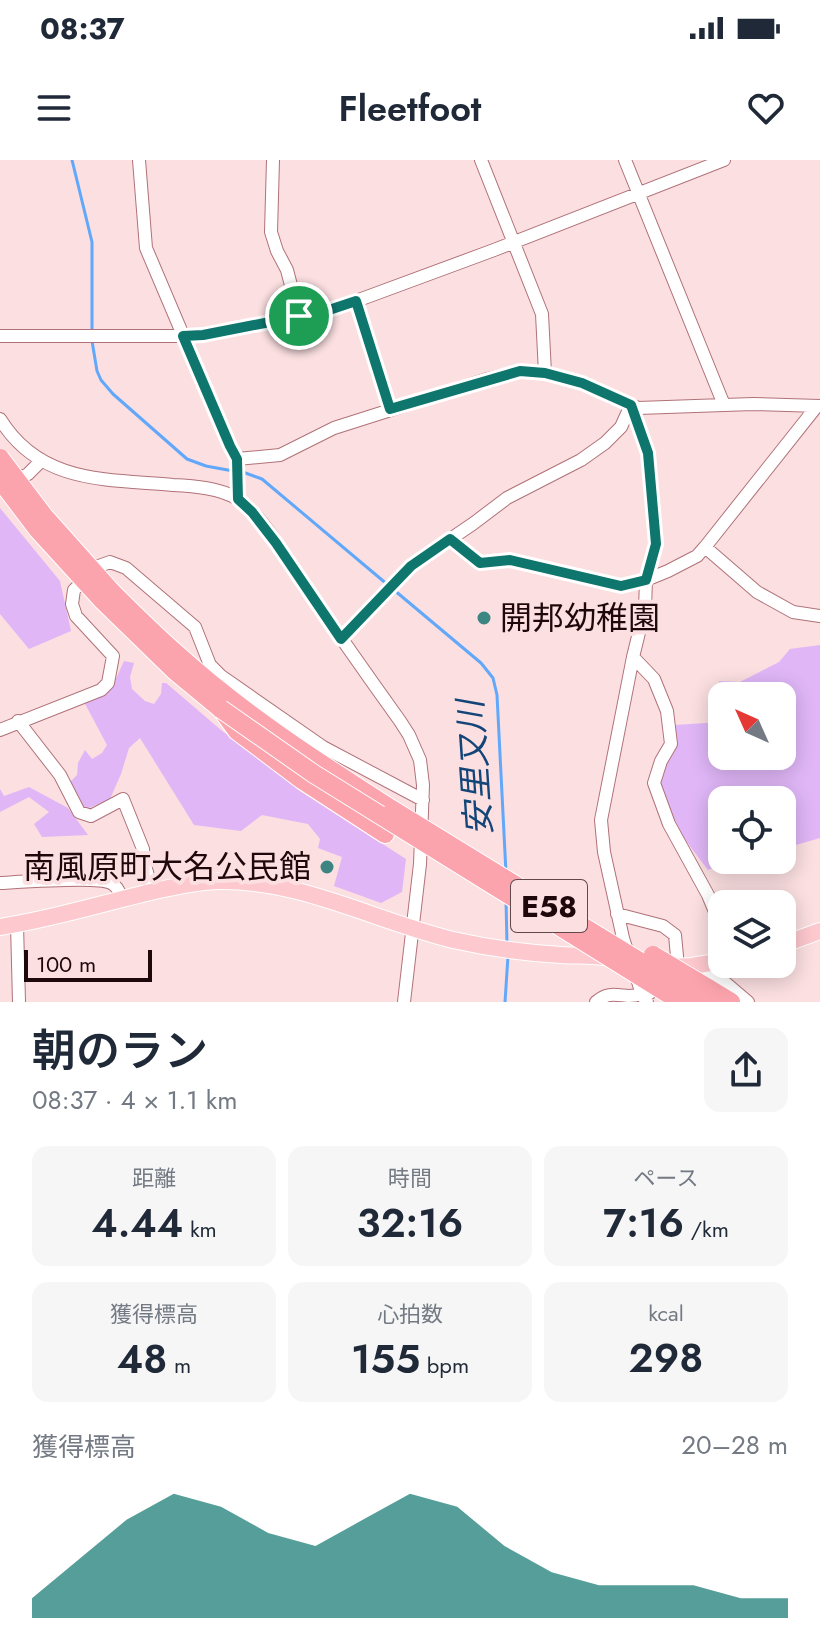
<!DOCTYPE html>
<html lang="ja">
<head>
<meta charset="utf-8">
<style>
	body { margin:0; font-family:Jost,"Noto Sans JP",sans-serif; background:#f6f6f7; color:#1f2937; height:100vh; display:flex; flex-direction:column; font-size:30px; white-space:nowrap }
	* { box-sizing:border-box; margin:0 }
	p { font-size:26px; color:#747a83 }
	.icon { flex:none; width:44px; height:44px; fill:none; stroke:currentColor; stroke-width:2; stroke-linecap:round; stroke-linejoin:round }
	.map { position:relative; height:842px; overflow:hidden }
	.sheet { display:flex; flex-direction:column; background:#fff; flex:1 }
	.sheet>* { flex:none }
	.needle { width:52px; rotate:315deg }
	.controls { position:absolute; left:708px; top:522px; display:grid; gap:16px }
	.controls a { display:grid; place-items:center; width:88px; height:88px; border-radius:16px; background:#fff; box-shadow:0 4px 20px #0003; font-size:40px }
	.scale { position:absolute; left:24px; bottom:20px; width:128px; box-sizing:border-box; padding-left:8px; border:4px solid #1f080c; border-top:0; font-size:22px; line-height:28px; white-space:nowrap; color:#1f080c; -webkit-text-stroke:6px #fbdfe1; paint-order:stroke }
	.pin { position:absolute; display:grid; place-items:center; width:68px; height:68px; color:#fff; margin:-34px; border:4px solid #fff; border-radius:50%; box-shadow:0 2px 8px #0007 }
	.round { display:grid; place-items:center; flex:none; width:84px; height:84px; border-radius:16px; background:#f6f6f7 }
	.head { display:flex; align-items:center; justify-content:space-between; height:136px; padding:0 32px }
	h1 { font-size:44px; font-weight:600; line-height:60px }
	.figures { display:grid; grid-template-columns:repeat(3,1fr); gap:12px; height:136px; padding:8px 32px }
	.figures div { display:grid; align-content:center; border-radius:16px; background:#f6f6f7; text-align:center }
	.figures b { font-size:40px; font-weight:600 }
	.figures small { font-size:22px; font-weight:400 }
	.figures p { font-size:22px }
	.chart { height:224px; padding:16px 32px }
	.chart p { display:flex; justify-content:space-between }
	.chart svg { width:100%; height:144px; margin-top:8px; fill:#0f766e; opacity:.7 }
	.status { display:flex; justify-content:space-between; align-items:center; height:56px; padding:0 40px; background:#fff; direction:ltr }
	.status svg { height:22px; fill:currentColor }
	header { display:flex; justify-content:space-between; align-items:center; height:104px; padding:0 32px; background:#fff; font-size:36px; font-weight:600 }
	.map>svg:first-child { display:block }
</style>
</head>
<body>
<div class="status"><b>08:37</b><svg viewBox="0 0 49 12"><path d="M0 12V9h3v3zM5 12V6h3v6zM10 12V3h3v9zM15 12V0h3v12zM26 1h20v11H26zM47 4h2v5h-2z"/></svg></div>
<header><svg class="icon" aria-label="menu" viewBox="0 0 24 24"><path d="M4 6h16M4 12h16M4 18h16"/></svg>Fleetfoot<svg class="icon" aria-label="heart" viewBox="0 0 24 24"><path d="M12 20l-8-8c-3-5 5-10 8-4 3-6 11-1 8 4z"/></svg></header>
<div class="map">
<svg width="820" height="842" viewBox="0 0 820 842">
	<rect width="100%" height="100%" fill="#fbdfe1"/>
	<path fill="#e0b6f7" d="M0 348 60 421 71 471 29 489 0 454Z
		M820 485V678L782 689V640H722V700H734L708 710C693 690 653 642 660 617 663 605 676 595 677 583 678 578 675 570 674 565L722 562V596H782V536H722L719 521 740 522 779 502 790 489Z
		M124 501 134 503 130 517 132 529 145 541 154 544 161 534 162 523H166L221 570 300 631 406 699 402 732 381 743 334 726 342 697 318 688 320 679 308 664 262 655 241 671 194 665 140 578 129 588 121 614 110 639 89 648 81 646 70 622 77 615 78 603 85 590 92 599 102 593 107 585 83 540 113 525Z
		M29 627 68 648 88 675 42 677 34 664 49 652 29 637 0 652V629L4 636Z"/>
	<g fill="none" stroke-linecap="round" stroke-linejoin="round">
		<path stroke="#61a8fa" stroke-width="3" d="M72 0 92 82V174
			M92 181 97 211 101 220 113 234 187 299 206 306 233 311
			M240 311 262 319 388 425
			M394 430 481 503 493 518 497 535 506 713
			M506 740 507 785
			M505 842 508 796"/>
		<defs>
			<path id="minor" d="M139 0 146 88 230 286 237 299 238 339
				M273 0 271 72 277 91 287 110 299 156
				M481 0 542 154 545 213
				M625 0 724 245
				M356 141 390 249
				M0 176H183L203 175 326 151 356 141 494 90 724 0
				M0 259C40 324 106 319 173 325 194 326 220 328 238 339 261 354 286 398 302 421 334 468 367 515 400 561L409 575 420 600 423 625 420 704 404 842
				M237 299 280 295 334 268 488 219 520 211 545 213 582 223 638 248 753 244 820 246
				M11 323 28 314 41 301
				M450 379 480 403 510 400 621 426 646 420 668 411 697 396 705 387 817 246
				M705 387 757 432 793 452 820 456
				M341 479 411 406 474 363 507 338 581 300 605 283 621 267 631 245
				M633 497 654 519 667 551 671 584 661 601 654 623 669 664 708 735 718 759 716 802
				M18 561 60 615 79 652 91 656 123 639 143 689 144 702 151 726 159 730
				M0 570 101 530 108 523 113 496 76 456 72 444 74 430 99 406 110 402 126 408 195 467 210 505 221 516 323 587 423 640
				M0 723C19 722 98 716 111 723 117 726 120 732 122 739
				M617 754 663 766 675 775 678 807
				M17 764 19 842
				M628 794 623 778 604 692 601 660 633 497 645 448 646 420 656 384 648 293 631 245
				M636 815 642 835 647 842
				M694 819 716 817 721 819 748 842
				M596 842C608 832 615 835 629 836 636 836 643 834 650 833"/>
			<path id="major" d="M0 767C54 759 106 742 159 730 179 726 199 721 219 721 302 720 375 761 453 780 489 788 525 793 561 795 577 796 594 795 610 798
				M782 785 820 771
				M668 807 692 806 722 801"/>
			<path id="highway" d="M110 430C132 452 154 474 177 494 243 554 318 602 393 650
				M101 439 175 511 221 549 237 571 302 620 385 674
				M708 828 731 842"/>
		</defs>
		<use href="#minor" stroke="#b07278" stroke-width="14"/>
		<use href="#major" stroke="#fff" stroke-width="18"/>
		<use href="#highway" stroke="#fff" stroke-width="20"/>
		<use href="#minor" stroke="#fff" stroke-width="12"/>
		<use href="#major" stroke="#fdc8ce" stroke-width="16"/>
		<use href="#highway" stroke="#fca4ad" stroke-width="18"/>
		<defs>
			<path id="highway-bridge" d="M0 298 44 356 110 430
				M0 320 38 370 101 439
				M221 549 314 614 681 842
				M393 650 706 842
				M653 795 708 828"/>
		</defs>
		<use href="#highway-bridge" stroke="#fff" stroke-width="20" stroke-linecap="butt"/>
		<use href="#highway-bridge" stroke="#fca4ad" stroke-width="18"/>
	</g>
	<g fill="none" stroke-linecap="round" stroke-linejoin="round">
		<defs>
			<path id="route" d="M356 141 390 249 520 211 545 213 582 223 631 245 648 293 656 384 646 420 621 426 510 400 480 403 450 379 411 406 341 479 276 383 252 352 238 339 237 299 230 286 183 176 203 175 326 151Z"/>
		</defs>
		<use href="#route" stroke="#fff" stroke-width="16"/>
		<use href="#route" stroke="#0f766e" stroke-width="10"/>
	</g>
	<g fill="#3c8583" stroke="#fbdfe1" stroke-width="3">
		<circle cx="484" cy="458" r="8"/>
		<circle cx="327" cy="707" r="8"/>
	</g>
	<g text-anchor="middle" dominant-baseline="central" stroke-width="8" stroke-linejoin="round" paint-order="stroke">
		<rect fill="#fbdfe1" stroke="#61484c" stroke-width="2" x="511" y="720" width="76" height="52" rx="6"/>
		<g font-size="30" font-weight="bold" fill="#1f080c">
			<text x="549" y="746">E58</text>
		</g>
		<g font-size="32" fill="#1f080c" stroke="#fbdfe1" text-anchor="start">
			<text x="500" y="458">開邦幼稚園</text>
			<text x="311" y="707" text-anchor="end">南風原町大名公民館</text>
		</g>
		<g font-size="34" font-style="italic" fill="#144579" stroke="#fbdfe1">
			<text transform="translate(475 608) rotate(-94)">安里又川</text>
		</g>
	</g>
</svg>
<div class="controls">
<a><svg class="needle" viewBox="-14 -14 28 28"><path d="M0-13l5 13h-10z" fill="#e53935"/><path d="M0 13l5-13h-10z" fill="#747a83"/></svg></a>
<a><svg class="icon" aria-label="locate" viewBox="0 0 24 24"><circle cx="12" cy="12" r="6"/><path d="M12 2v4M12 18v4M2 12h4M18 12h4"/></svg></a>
<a><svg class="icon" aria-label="layers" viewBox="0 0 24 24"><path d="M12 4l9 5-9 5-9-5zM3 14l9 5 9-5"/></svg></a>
</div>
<div class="scale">100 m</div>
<div class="pin" style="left:299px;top:156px;background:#1e9e55"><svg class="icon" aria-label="arrive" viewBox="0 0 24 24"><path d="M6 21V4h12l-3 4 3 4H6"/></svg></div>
</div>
<section class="sheet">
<div class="head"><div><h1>朝のラン</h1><p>08:37 · 4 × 1.1 km</p></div><a class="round"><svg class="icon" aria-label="share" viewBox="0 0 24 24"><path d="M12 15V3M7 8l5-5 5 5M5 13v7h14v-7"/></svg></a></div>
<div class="figures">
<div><p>距離</p><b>4.44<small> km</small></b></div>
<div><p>時間</p><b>32:16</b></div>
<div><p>ペース</p><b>7:16<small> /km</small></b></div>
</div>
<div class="figures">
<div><p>獲得標高</p><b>48<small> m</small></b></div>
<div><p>心拍数</p><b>155<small> bpm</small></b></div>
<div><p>kcal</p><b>298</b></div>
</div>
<div class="chart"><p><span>獲得標高</span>20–28 m</p>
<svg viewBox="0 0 160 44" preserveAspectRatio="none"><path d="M0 44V38L10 26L20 14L30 6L40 10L50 18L60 22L70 14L80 6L90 10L100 22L110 30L120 34L130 34L140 34L150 38L160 38V44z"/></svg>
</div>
</section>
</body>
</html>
